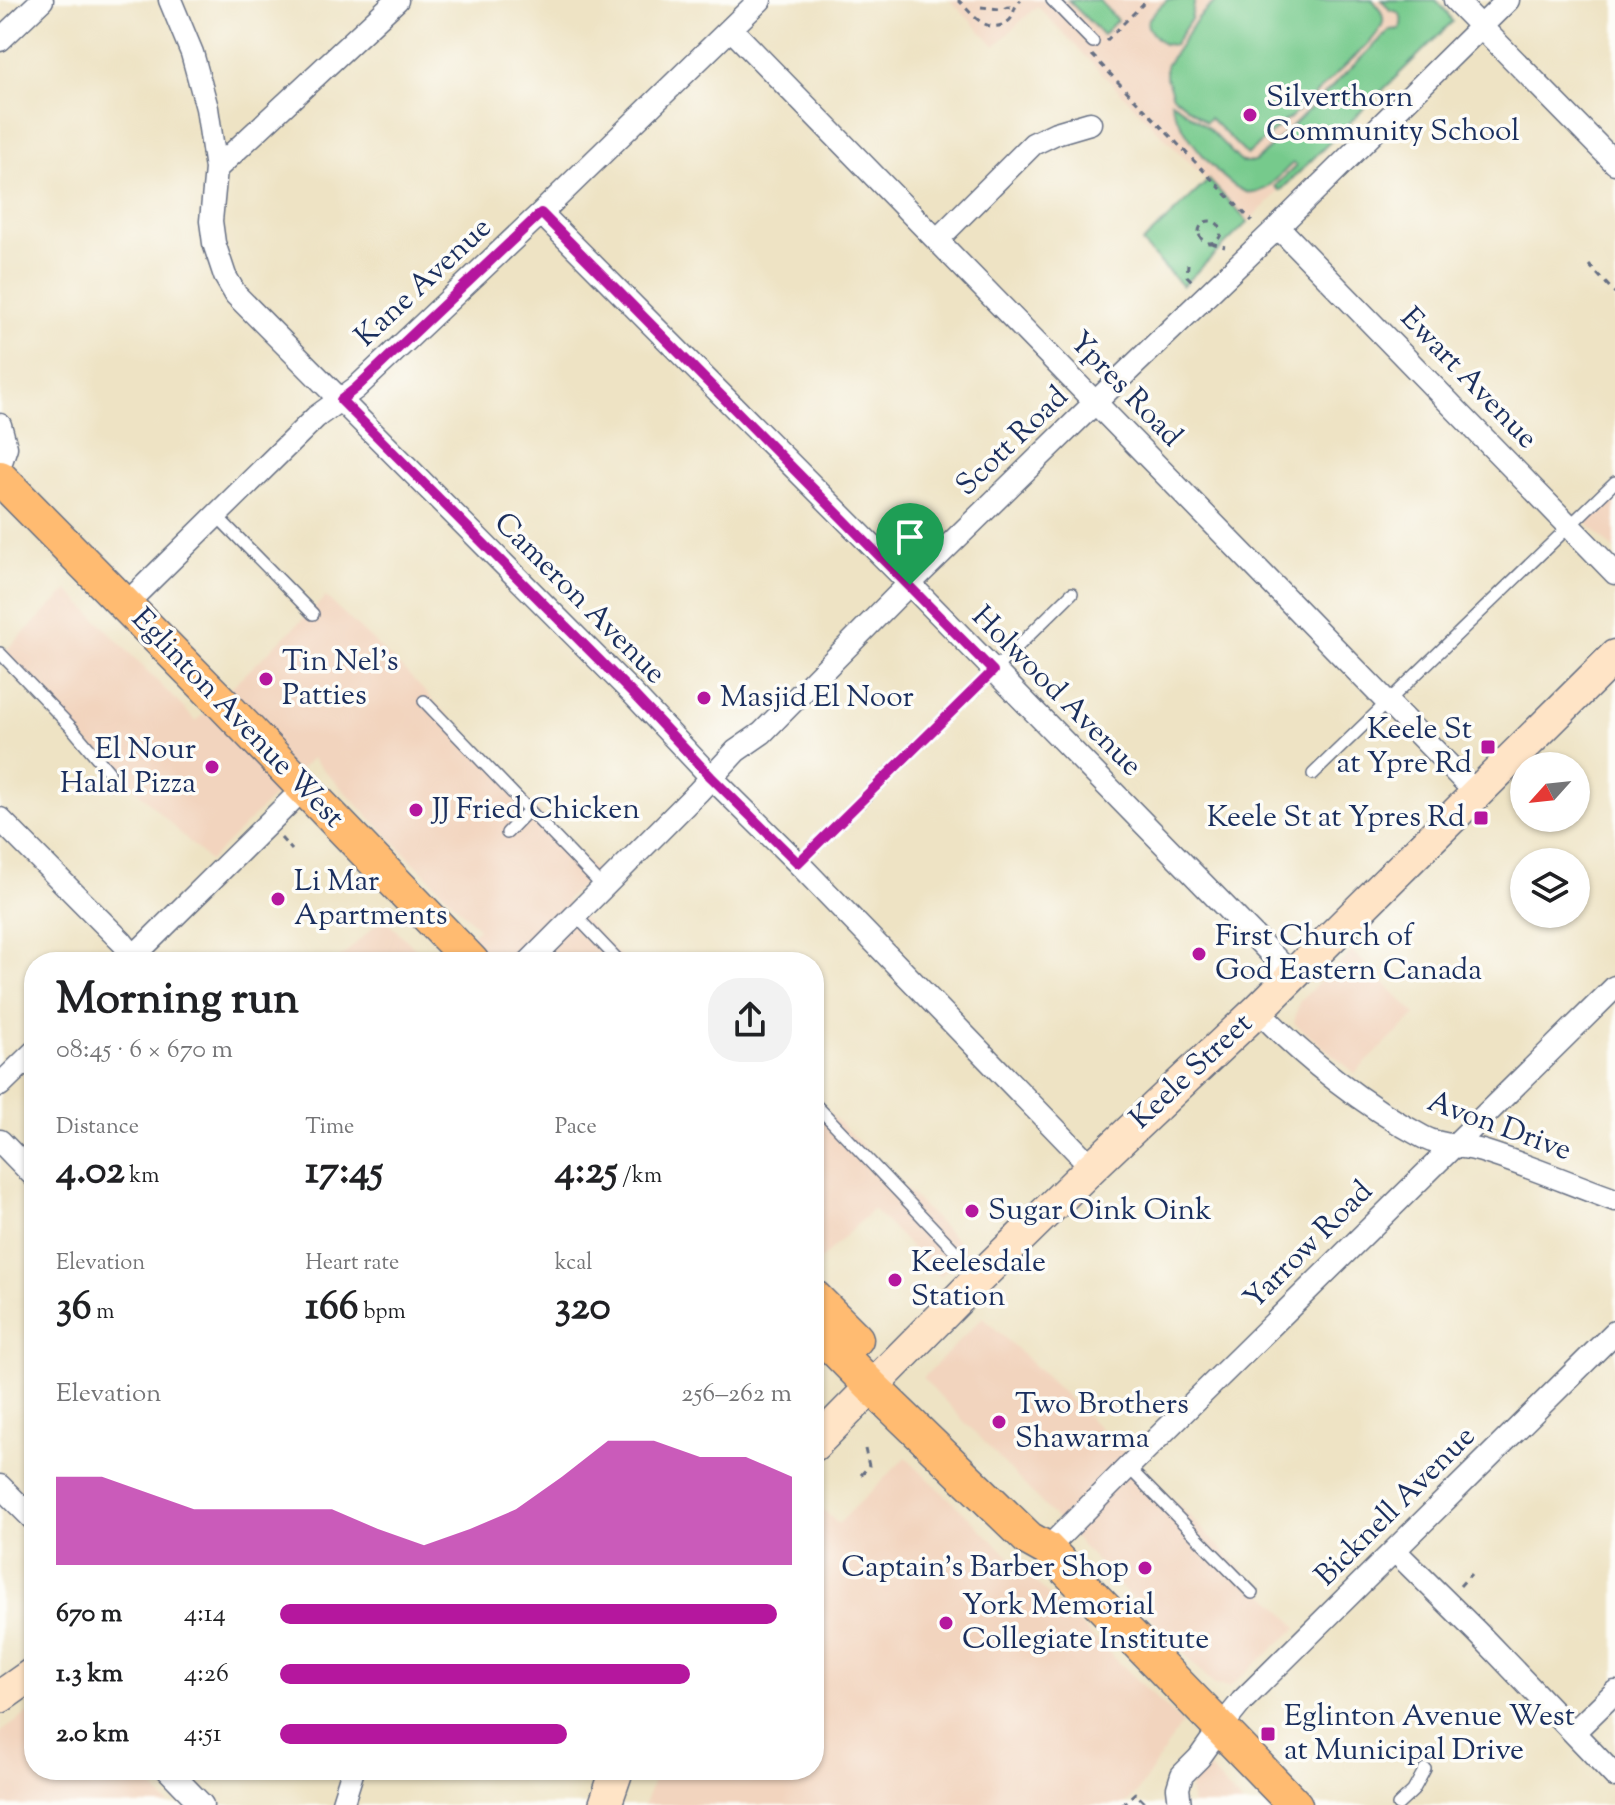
<!DOCTYPE html>
<html lang="en">
<head>
<meta charset="utf-8">
<style>
	body { margin:0; font-family:"Sorts Mill Goudy",serif; background:#f2f2f2; color:#202124; height:100vh; display:flex; flex-direction:column; font-size:30px; white-space:nowrap }
	* { box-sizing:border-box; margin:0 }
	p { font-size:26px; color:#757577 }
	.icon { flex:none; width:44px; height:44px; fill:none; stroke:currentColor; stroke-width:2; stroke-linecap:round; stroke-linejoin:round }
	.map { position:relative; flex:1; overflow:hidden }
	.panel { position:absolute; left:24px; top:952px; width:800px; height:828px; display:flex; flex-direction:column; background:#fff; border-radius:32px; box-shadow:0 2px 6px #0004 }
	.panel>* { flex:none }
	.needle { width:52px; rotate:243deg }
	.tools { position:absolute; left:1510px; top:752px; display:grid; gap:16px }
	.tools a { display:grid; place-items:center; width:80px; height:80px; border-radius:50%; background:#fff; box-shadow:0 2px 6px #0004; font-size:40px }
	.pin { position:absolute; display:grid; place-items:center; width:68px; height:68px; color:#fff; margin:-82px -34px; border-radius:50% 50% 50% 0; rotate:-45deg; box-shadow:0 0 8px #0007 }
	.pin .icon { rotate:45deg }
	.round { display:grid; place-items:center; flex:none; width:84px; height:84px; border-radius:32px; background:#f2f2f2 }
	.summary { display:flex; align-items:center; justify-content:space-between; height:136px; padding:0 32px }
	h1 { font-size:44px; font-weight:700; line-height:60px }
	.metrics { display:grid; grid-template-columns:repeat(3,1fr); gap:12px; height:136px; padding:8px 32px }
	.metrics div { display:grid; align-content:center }
	.metrics b { font-size:40px; font-weight:700 }
	.metrics small { font-size:22px; font-weight:400 }
	.metrics p { font-size:22px }
	.chart { height:224px; padding:16px 32px }
	.chart p { display:flex; justify-content:space-between }
	.chart svg { width:100%; height:144px; margin-top:8px; fill:#b5179e; opacity:.7 }
	ul { padding:0 32px; list-style:none; font-size:26px }
	li { display:grid; grid-template-columns:128px 96px 1fr; align-items:center; height:60px }
	li i { height:20px; border-radius:10px; background:#b5179e }
	.map>svg:first-child { display:block }
</style>
</head>
<body>
<div class="map">
<svg width="1615" height="1805" viewBox="0 0 1615 1805">
	<rect width="100%" height="100%" fill="#fdfcf7"/>
	<filter id="ink" filterUnits="userSpaceOnUse"><feTurbulence type="fractalNoise" baseFrequency=".0125" numOctaves="2"/><feDisplacementMap in="SourceGraphic" scale="16" xChannelSelector="R" yChannelSelector="G"/><feConvolveMatrix kernelMatrix="1 2 1 2 8 2 1 2 1" color-interpolation-filters="sRGB"/></filter>
	<filter id="wash" filterUnits="userSpaceOnUse"><feTurbulence type="fractalNoise" baseFrequency=".006" numOctaves="4" result="noise"/><feDisplacementMap in="SourceGraphic" scale="32" xChannelSelector="R" yChannelSelector="G"/><feGaussianBlur stdDeviation="1.8" result="paint"/><feColorMatrix in="noise" values="0 0 0 0 0 0 0 0 0 0 0 0 0 0 0 0 0 1.4 0 .05"/><feComposite in="paint" operator="in"/></filter>
	<g filter="url(#wash)">
		<rect width="100%" height="100%" fill="#eee3c4"/>
		<path fill="#f2d4be" d="M950 0H1436L1447 12 1452 22 1248 222 1209 180 1207 181 1163 136 1037 6 995 46Z
			M1615 485V551L1581 517Z
			M68 590 196 721 326 597 407 673 596 872 566 900 626 962H445L478 928 312 758 209 861 0 656Z
			M383 918 430 962H336Z
			M1352 951 1416 1015 1355 1073 1294 1023 1299 1002Z
			M814 1097 966 1250 940 1277 873 1209 818 1262 814 1258Z
			M983 1317 1148 1474 1298 1627 1229 1687 1214 1685 923 1378Z
			M906 1457 1182 1723 1137 1793 1124 1805H644L657 1770H814V1501L838 1524Z
			M34 1709V1770H136L169 1805H0V1733Z
			M1209 1768 1243 1805H1191L1190 1786Z"/>
		<path fill="#76ca8c" stroke="#487c75" stroke-width="2" d="M1068 0H1099L1117 20 1103 35Z
			M1167 0H1195L1191 19 1174 45 1163 44C1138 22 1146 21 1167 0Z
			M1217 0H1373C1389 19 1385 24 1370 42L1289 119H1287L1247 155 1210 118 1206 122 1173 96 1166 77V66L1198 18Z
			M1382 0H1436L1447 12 1452 22 1280 191 1275 186 1296 166 1293 163C1282 172 1268 192 1253 193 1229 195 1174 125 1171 101L1207 127 1241 162H1255L1390 30 1400 29C1403 19 1402 11 1390 10Z
			M1209 180 1248 222 1182 286 1142 243Z"/>
	</g>
	<g filter="url(#ink)">
		<g fill="none" stroke-linecap="round" stroke-linejoin="round">
			<defs>
				<path id="lane" d="M1052 0 1093 42
					M216 515 313 614
					M0 653 71 727 109 772
					M424 701 603 887
					M1313 774 1615 482
					M507 833 529 810
					M798 863 1072 593
					M575 915 620 962
					M814 1103 979 1276
					M1128 1467 1252 1593
					M1398 1805 1413 1791 1425 1769"/>
				<path id="street" d="M170 0 192 53 207 108 216 169 211 221 214 243 225 276 236 295 634 695 711 777 798 863 1092 1167
					M1455 0 1615 163
					M731 29 1476 793
					M0 40 42 0
					M216 169 397 0
					M541 213 898 572 1292 975
					M1278 227 1615 573
					M937 240 1033 144 1056 133 1090 123
					M0 425 6 447 0 465
					M125 605 316 417 356 388 541 213 760 0
					M0 819 122 942 138 962
					M128 962 304 788
					M529 962 698 792 736 751 762 733 896 597 1107 391 1278 227 1508 0
					M1258 1010C1305 1059 1363 1105 1423 1137 1441 1147 1463 1145 1482 1151 1527 1165 1571 1184 1615 1200
					M0 1085 34 1052
					M0 1141 34 1176
					M0 1486 34 1520
					M1047 1549 1128 1467 1615 987
					M1395 1551 1477 1632 1615 1776
					M1574 1732 1615 1692
					M168 1770 202 1805
					M342 1805 353 1770
					M1180 1805 1178 1788 1182 1775 1199 1758 1221 1727 1242 1701 1615 1332"/>
				<path id="secondary" d="M814 1445 980 1277 1092 1167 1258 1010 1615 656
					M0 1697 34 1673
					M605 1805 617 1770"/>
				<path id="primary" d="M0 478 222 703 472 962
					M814 1297 856 1339
					M814 1328 871 1386 1029 1539 1047 1549 1295 1805"/>
			</defs>
			<use href="#lane" stroke="#656e82" stroke-width="14"/>
			<use href="#street" stroke="#656e82" stroke-width="25"/>
			<use href="#secondary" stroke="#656e82" stroke-width="35"/>
			<use href="#primary" stroke="#656e82" stroke-width="37"/>
			<path stroke="#656e82" stroke-width="3" stroke-dasharray="6 6" stroke-linecap="butt" d="M958 0C970 11 983 32 1002 25 1006 23 1010 21 1012 17 1015 9 1014 6 1021 0
				M981 7 1000 9 1014 6
				M1106 41 1147 0
				M1092 55 1252 221
				M1199 232a11 11 0 1 1 22 0a11 11 0 1 1-22 0Z
				M1211 243 1225 247
				M1188 264 1187 276 1193 282
				M1589 265 1615 293
				M281 838 292 850
				M861 1475 869 1466 865 1449
				M1460 1586 1471 1574
				M1122 1805 1135 1793 1147 1805"/>
			<use href="#lane" stroke="#fff" stroke-width="11"/>
			<use href="#street" stroke="#fff" stroke-width="22"/>
			<use href="#secondary" stroke="#ffe4c6" stroke-width="32"/>
			<use href="#primary" stroke="#ffbb71" stroke-width="34"/>
		</g>
	</g>
	<g fill="none" stroke-linecap="round" stroke-linejoin="round" filter="url(#ink)">
		<defs>
			<path id="route" d="M541 213 993 671 798 863 711 777 634 695 341 400 356 388Z"/>
		</defs>
		<use href="#route" stroke="#fff" stroke-width="16"/>
		<use href="#route" stroke="#b5179e" stroke-width="10"/>
	</g>
	<g fill="#b5179e" stroke="#fdfcf7" stroke-width="3">
		<circle cx="1250" cy="115" r="8"/>
		<circle cx="266" cy="679" r="8"/>
		<circle cx="704" cy="698" r="8"/>
		<rect x="1480" y="739" width="16" height="16" rx="4"/>
		<circle cx="212" cy="767" r="8"/>
		<circle cx="416" cy="810" r="8"/>
		<rect x="1473" y="810" width="16" height="16" rx="4"/>
		<circle cx="278" cy="899" r="8"/>
		<circle cx="1199" cy="954" r="8"/>
		<circle cx="972" cy="1211" r="8"/>
		<circle cx="895" cy="1280" r="8"/>
		<circle cx="999" cy="1422" r="8"/>
		<circle cx="1145" cy="1568" r="8"/>
		<circle cx="946" cy="1623" r="8"/>
		<rect x="1260" y="1726" width="16" height="16" rx="4"/>
	</g>
	<g text-anchor="middle" dominant-baseline="central" stroke-width="7" stroke-linejoin="round" paint-order="stroke">
		<g font-size="30" fill="#1b2f5e" stroke="#fdfcf7" text-anchor="start">
			<text x="1266" y="98">Silverthorn<tspan x="1266" dy="34">Community School</tspan></text>
			<text x="282" y="662">Tin Nel's<tspan x="282" dy="34">Patties</tspan></text>
			<text x="720" y="698">Masjid El Noor</text>
			<text x="1472" y="730" text-anchor="end">Keele St<tspan x="1472" dy="34">at Ypre Rd</tspan></text>
			<text x="196" y="750" text-anchor="end">El Nour<tspan x="196" dy="34">Halal Pizza</tspan></text>
			<text x="432" y="810">JJ Fried Chicken</text>
			<text x="1465" y="818" text-anchor="end">Keele St at Ypres Rd</text>
			<text x="294" y="882">Li Mar<tspan x="294" dy="34">Apartments</tspan></text>
			<text x="1215" y="937">First Church of<tspan x="1215" dy="34">God Eastern Canada</tspan></text>
			<text x="988" y="1211">Sugar Oink Oink</text>
			<text x="911" y="1263">Keelesdale<tspan x="911" dy="34">Station</tspan></text>
			<text x="1015" y="1405">Two Brothers<tspan x="1015" dy="34">Shawarma</tspan></text>
			<text x="1129" y="1568" text-anchor="end">Captain's Barber Shop</text>
			<text x="962" y="1606">York Memorial<tspan x="962" dy="34">Collegiate Institute</tspan></text>
			<text x="1284" y="1717">Eglinton Avenue West<tspan x="1284" dy="34">at Municipal Drive</tspan></text>
		</g>
		<g font-size="30" fill="#1b2f5e" stroke="#fdfcf7">
			<text transform="translate(424 283) rotate(-43)">Kane Avenue</text>
			<text transform="translate(1468 379) rotate(46)">Ewart Avenue</text>
			<text transform="translate(1125 390) rotate(46)">Ypres Road</text>
			<text transform="translate(1013 442) rotate(-44)">Scott Road</text>
			<text transform="translate(579 599) rotate(45)">Cameron Avenue</text>
			<text transform="translate(1056 692) rotate(45)">Holwood Avenue</text>
			<text transform="translate(237 719) rotate(46)">Eglinton Avenue West</text>
			<text transform="translate(1192 1072) rotate(-43)">Keele Street</text>
			<text transform="translate(1499 1127) rotate(20)">Avon Drive</text>
			<text transform="translate(1309 1246) rotate(-45)">Yarrow Road</text>
			<text transform="translate(1396 1507) rotate(-45)">Bicknell Avenue</text>
		</g>
	</g>
</svg>
<div class="tools">
<a><svg class="needle" viewBox="-14 -14 28 28"><path d="M0-13l5 13h-10z" fill="#e53935"/><path d="M0 13l5-13h-10z" fill="#757577"/></svg></a>
<a><svg class="icon" aria-label="layers" viewBox="0 0 24 24"><path d="M12 4l9 5-9 5-9-5zM3 14l9 5 9-5"/></svg></a>
</div>
<div class="pin" style="left:910px;top:585px;background:#1e9e55"><svg class="icon" aria-label="arrive" viewBox="0 0 24 24"><path d="M6 21V4h12l-3 4 3 4H6"/></svg></div>
<section class="panel">
<div class="summary"><div><h1>Morning run</h1><p>08:45 · 6 × 670 m</p></div><a class="round"><svg class="icon" aria-label="share" viewBox="0 0 24 24"><path d="M12 15V3M7 8l5-5 5 5M5 13v7h14v-7"/></svg></a></div>
<div class="metrics">
<div><p>Distance</p><b>4.02<small> km</small></b></div>
<div><p>Time</p><b>17:45</b></div>
<div><p>Pace</p><b>4:25<small> /km</small></b></div>
</div>
<div class="metrics">
<div><p>Elevation</p><b>36<small> m</small></b></div>
<div><p>Heart rate</p><b>166<small> bpm</small></b></div>
<div><p>kcal</p><b>320</b></div>
</div>
<div class="chart"><p><span>Elevation</span>256–262 m</p>
<svg viewBox="0 0 160 44" preserveAspectRatio="none"><path d="M0 44V17L10 17L20 22L30 27L40 27L50 27L60 27L70 33L80 38L90 33L100 27L110 17L120 6L130 6L140 11L150 11L160 17V44z"/></svg>
</div>
<ul>
<li><b>670 m</b>4:14<i style="width:97%"></i></li>
<li><b>1.3 km</b>4:26<i style="width:80%"></i></li>
<li><b>2.0 km</b>4:51<i style="width:56%"></i></li>
</ul>
</section>
</div>
</body>
</html>
